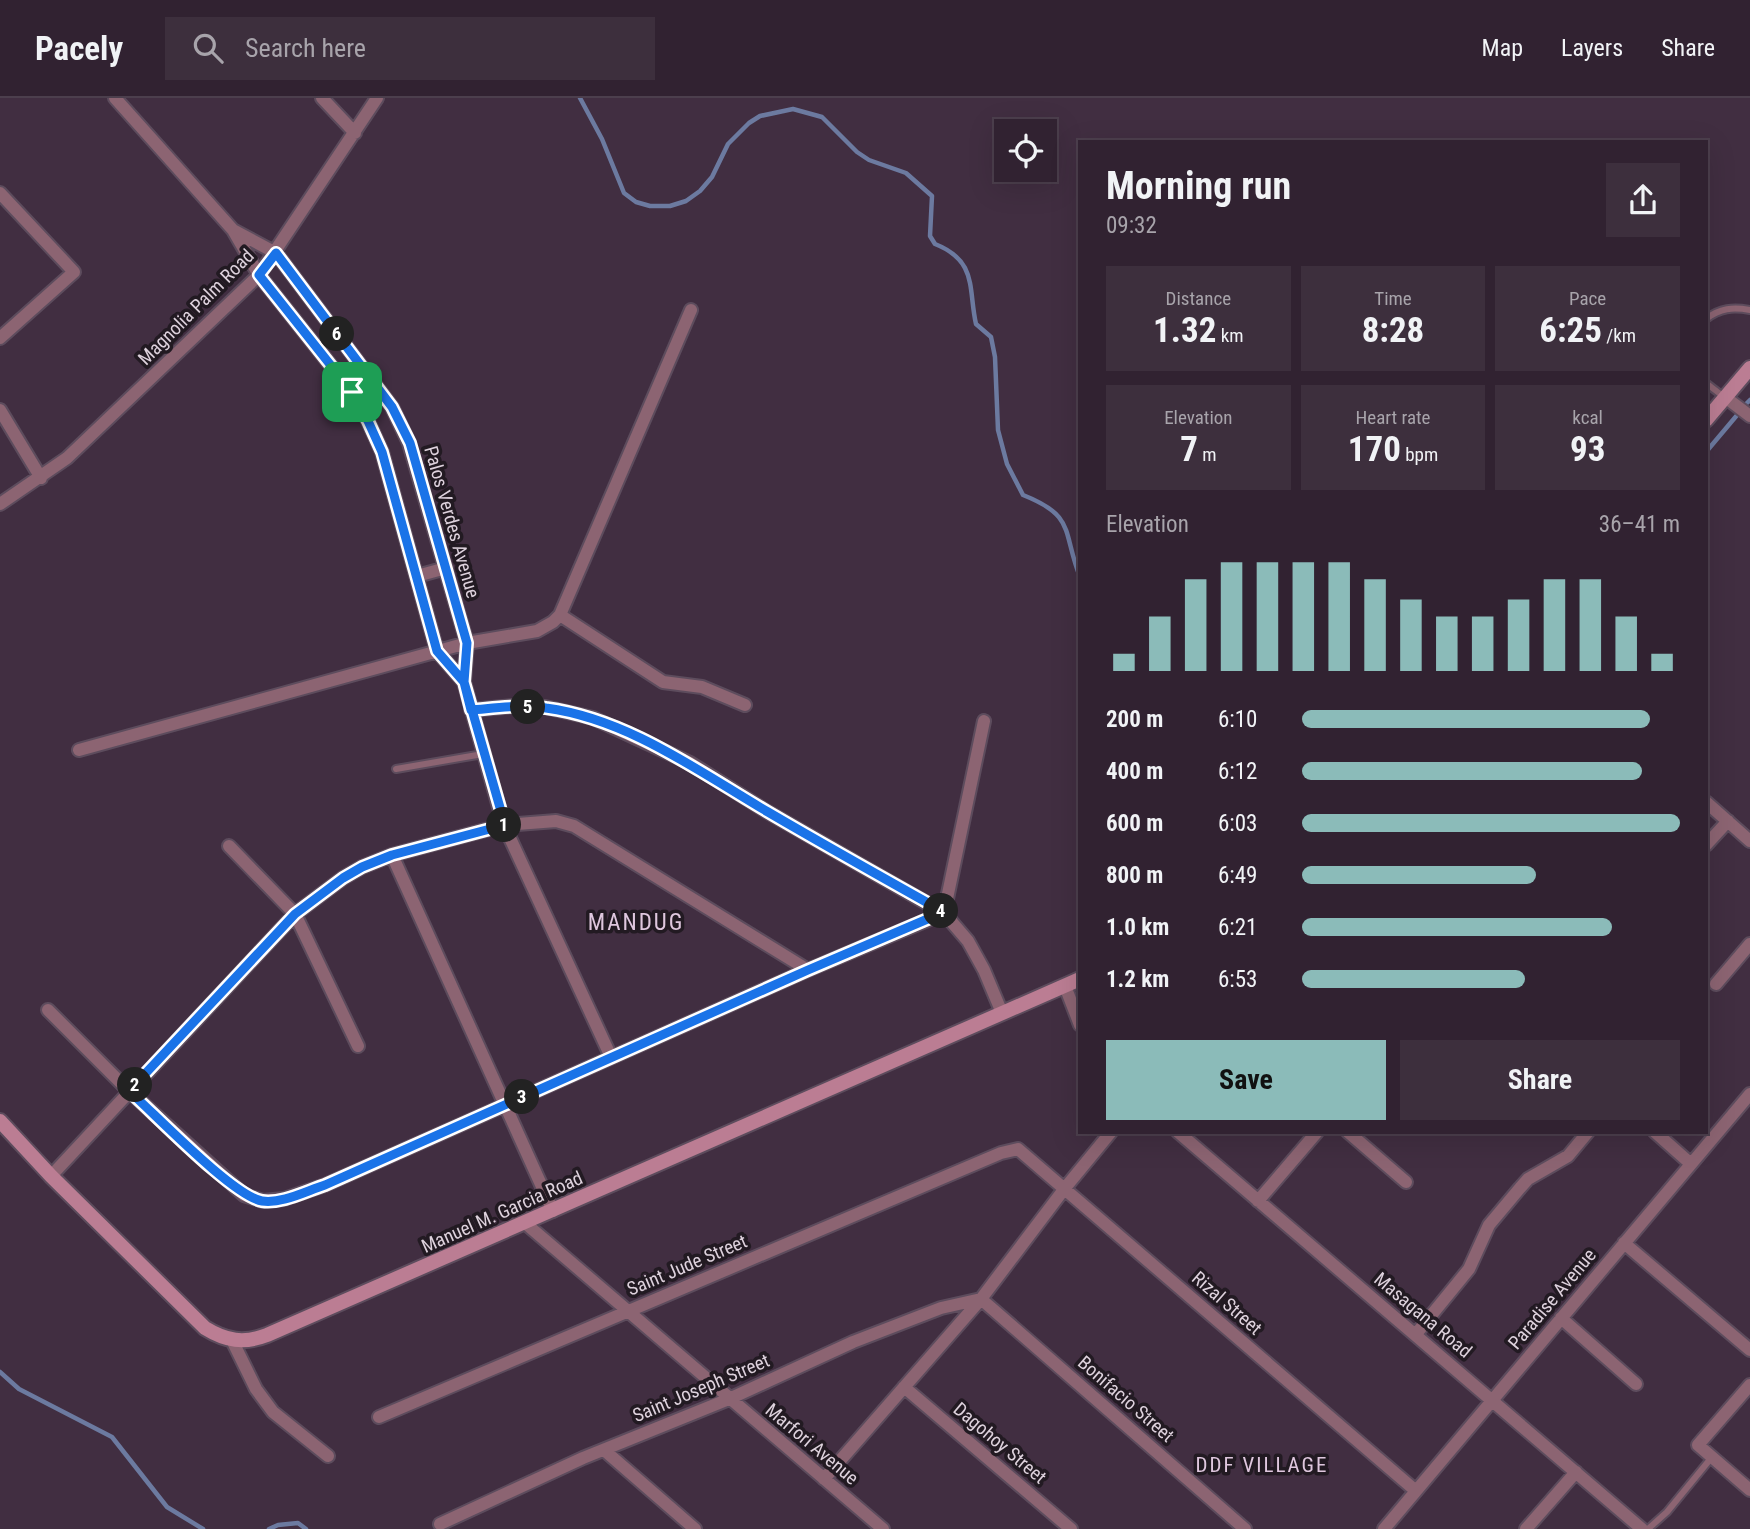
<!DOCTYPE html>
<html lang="en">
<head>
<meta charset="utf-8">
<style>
	body { margin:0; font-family:"Roboto Condensed",sans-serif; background:#3d2f3d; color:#f1f3f6; height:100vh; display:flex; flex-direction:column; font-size:26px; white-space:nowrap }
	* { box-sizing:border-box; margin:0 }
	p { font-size:23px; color:#a8a4ab }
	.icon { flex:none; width:38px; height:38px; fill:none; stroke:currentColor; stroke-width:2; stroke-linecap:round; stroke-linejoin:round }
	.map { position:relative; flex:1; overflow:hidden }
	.details { position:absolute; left:1078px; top:42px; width:630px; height:994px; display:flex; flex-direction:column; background:#312231; border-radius:0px; box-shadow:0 7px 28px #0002,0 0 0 2px #4c3f4d }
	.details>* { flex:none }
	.controls { position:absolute; left:994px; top:21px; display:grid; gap:14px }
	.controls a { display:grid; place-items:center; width:63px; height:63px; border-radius:0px; background:#312231; box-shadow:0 7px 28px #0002,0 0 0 2px #4c3f4d; font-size:35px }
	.pin { position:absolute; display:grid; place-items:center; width:60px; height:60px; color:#fff; margin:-30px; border-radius:14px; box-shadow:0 4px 10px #0006 }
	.km { position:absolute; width:35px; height:35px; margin:-18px; border-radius:50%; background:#222; color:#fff; font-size:19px; line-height:35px; text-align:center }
	.round { display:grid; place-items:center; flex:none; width:74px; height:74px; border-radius:0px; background:#3d2f3d }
	.overview { display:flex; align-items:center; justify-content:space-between; height:119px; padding:0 28px }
	h1 { font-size:38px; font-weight:700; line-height:52px }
	.stats { display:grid; grid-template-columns:repeat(3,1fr); gap:10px; height:119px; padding:7px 28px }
	.stats div { display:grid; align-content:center; border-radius:0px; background:#3d2f3d; text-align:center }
	.stats b { font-size:35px; font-weight:700 }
	.stats small { font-size:19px; font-weight:400 }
	.stats p { font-size:19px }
	.chart { height:196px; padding:14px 28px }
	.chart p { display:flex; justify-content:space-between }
	.chart svg { width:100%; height:126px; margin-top:7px; stroke:#8bbbb9; stroke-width:6 }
	.primary-button { display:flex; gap:14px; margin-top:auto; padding:14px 28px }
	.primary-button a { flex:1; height:80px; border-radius:0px; background:#8bbbb9; color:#111; font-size:28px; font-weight:700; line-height:80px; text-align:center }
	.primary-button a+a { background:#3d2f3d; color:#f1f3f6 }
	ul { padding:0 28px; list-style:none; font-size:23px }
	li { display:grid; grid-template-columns:112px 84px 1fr; align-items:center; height:52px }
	li i { height:18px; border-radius:9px; background:#8bbbb9 }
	header { display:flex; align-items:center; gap:42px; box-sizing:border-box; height:98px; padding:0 35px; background:#312231; border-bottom:2px solid #4c3f4d }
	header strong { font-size:33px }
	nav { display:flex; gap:38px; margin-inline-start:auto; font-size:24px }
	.search { width:490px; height:63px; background:#3d2f3d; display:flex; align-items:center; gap:18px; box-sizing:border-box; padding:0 24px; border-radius:0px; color:#a8a4ab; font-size:26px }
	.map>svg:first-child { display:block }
</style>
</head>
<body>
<header>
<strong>Pacely</strong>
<div class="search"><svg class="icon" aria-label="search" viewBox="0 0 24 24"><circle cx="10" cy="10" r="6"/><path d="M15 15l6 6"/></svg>Search here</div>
<nav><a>Map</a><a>Layers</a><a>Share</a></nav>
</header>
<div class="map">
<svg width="1750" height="1431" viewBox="0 0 1750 1431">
	<rect width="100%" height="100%" fill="#412e41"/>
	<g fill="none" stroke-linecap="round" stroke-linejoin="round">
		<path stroke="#6c7aa0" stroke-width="4.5" d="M580 0 602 41 624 95 636 104 650 108H670L686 103 700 93 712 79 728 46 749 25 760 18 793 11 822 19 857 54 869 62 906 75 932 98 930 138 935 146C978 163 968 191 976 226L991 239 995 259 998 332 1007 366 1023 397C1076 418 1062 433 1080 479
			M1747 305 1750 302
			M1706 354 1738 316
			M0 1274 19 1291 112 1339 167 1409 203 1431
			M269 1431 278 1427 298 1425 306 1431"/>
		<defs>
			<path id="lane" d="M1706 221C1720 210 1733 209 1750 212
				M1706 285 1724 299
				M396 671 483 656
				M1648 1431 1667 1414 1712 1359"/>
			<path id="street" d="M115 0 233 132 259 177 352 294 368 323 382 354 437 553 464 584
				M322 0 355 35
				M0 95 74 174 0 240
				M233 132 276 155 392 309 409 345 467 545 464 584 504 727 611 959
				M1725 299 1750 318
				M0 312 41 380
				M0 406 67 360 259 177 377 0
				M417 478 446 470
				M560 517 663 584 702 589 745 607
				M471 612 514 608 545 609 593 620 690 665 766 713 944 815 968 843 984 872 1002 915
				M79 652 467 545 537 533 553 524 560 517 691 212
				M1706 704 1750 743
				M1706 747 1728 723
				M229 748 295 816 358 948
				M392 757 553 1113
				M944 815 984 623
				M1716 886 1750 846
				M1065 888 1080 927
				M48 912 129 993 244 1097 263 1103 284 1101 325 1087 808 872 944 815
				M1178 1034 1642 1431
				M1348 1034 1406 1084
				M1655 1034 1691 1066
				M51 1078 295 816 343 780 362 769 392 757 504 727 556 723 574 728 808 872
				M1258 1103 1317 1034
				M525 1125 883 1431
				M1624 1145 1750 1252
				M981 1201 1245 1431
				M1561 1220 1636 1286
				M1416 1236 1469 1171 1489 1127 1520 1090 1528 1081 1568 1058 1588 1034
				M232 1242 256 1291 273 1314 328 1358
				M1750 1287 1698 1347 1750 1392
				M904 1289 1071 1431
				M379 1319 1001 1055 1018 1051 1416 1393
				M604 1352 695 1431
				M824 1381 981 1201 1065 1090 1111 1034
				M440 1426 583 1360 729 1301 853 1244 941 1210 981 1201
				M1384 1431 1750 996
				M1526 1431 1576 1374"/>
			<path id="secondary" d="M1706 322 1750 270
				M0 1023 51 1078 205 1230C226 1243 244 1246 267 1237L1080 881"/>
		</defs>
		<use href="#lane" stroke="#5d4c5d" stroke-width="10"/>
		<use href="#street" stroke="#5d4c5d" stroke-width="16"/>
		<use href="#secondary" stroke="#5d4c5d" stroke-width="18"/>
		<use href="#lane" stroke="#8c6472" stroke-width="6"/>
		<use href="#street" stroke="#8c6472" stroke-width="12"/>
		<use href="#secondary" stroke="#bb7d93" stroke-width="14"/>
	</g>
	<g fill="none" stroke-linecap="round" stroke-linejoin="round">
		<defs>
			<path id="route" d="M352 294 368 323 382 354 437 553 464 584 505 727 392 757 362 769 343 780 295 816 129 993C155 1016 233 1098 262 1103 282 1106 306 1093 325 1087L808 872 944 814C885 781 826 748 768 714 698 673 628 621 546 610 522 606 496 610 471 612L464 584 467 545 410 345 392 309 276 155 259 177 352 294"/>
		</defs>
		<use href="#route" stroke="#fff" stroke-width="14"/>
		<use href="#route" stroke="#1a73e8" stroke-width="9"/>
	</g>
	<g text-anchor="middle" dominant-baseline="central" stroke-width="7" stroke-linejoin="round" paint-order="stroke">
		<g font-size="19" fill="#ded2dd" stroke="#221a22">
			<text transform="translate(196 209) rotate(-45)">Magnolia Palm Road</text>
			<text transform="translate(452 424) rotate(74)">Palos Verdes Avenue</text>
			<text transform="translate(502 1114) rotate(-24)">Manuel M. Garcia Road</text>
			<text transform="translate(687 1167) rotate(-23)">Saint Jude Street</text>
			<text transform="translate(1552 1201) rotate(-50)">Paradise Avenue</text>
			<text transform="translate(1227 1205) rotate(41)">Rizal Street</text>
			<text transform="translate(1423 1217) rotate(40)">Masagana Road</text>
			<text transform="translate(701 1290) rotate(-23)">Saint Joseph Street</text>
			<text transform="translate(1126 1301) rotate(41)">Bonifacio Street</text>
			<text transform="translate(1000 1345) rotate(40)">Dagohoy Street</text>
			<text transform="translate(812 1346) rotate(40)">Marfori Avenue</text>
		</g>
		<g font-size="21" letter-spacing="2" fill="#dfc7de" stroke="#221a22">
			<text x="1262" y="1367">DDF VILLAGE</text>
		</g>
		<g font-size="23" letter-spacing="2" fill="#dfc7de" stroke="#221a22">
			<text x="636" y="824">MANDUG</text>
		</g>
	</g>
</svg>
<div class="controls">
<a><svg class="icon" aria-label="locate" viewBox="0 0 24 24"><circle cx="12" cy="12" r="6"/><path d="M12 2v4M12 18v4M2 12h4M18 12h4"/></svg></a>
</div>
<div class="pin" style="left:352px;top:294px;background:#1e9e55"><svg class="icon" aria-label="arrive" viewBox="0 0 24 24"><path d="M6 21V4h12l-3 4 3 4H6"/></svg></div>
<b class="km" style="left:504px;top:727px">1</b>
<b class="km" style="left:135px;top:987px">2</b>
<b class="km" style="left:522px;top:999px">3</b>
<b class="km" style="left:941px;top:813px">4</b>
<b class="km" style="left:528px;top:609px">5</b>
<b class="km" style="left:337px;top:236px">6</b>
<section class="details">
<div class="overview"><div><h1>Morning run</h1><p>09:32</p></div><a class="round"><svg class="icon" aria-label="share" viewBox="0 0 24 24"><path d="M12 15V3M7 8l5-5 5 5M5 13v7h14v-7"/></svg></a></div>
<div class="stats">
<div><p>Distance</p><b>1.32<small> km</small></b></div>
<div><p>Time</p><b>8:28</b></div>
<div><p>Pace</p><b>6:25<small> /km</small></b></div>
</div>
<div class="stats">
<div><p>Elevation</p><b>7<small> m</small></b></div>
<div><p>Heart rate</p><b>170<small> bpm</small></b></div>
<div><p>kcal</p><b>93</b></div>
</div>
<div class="chart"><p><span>Elevation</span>36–41 m</p>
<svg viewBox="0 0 160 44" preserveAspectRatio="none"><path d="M5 44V38M15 44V25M25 44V12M35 44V6M45 44V6M55 44V6M65 44V6M75 44V12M85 44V19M95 44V25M105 44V25M115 44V19M125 44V12M135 44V12M145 44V25M155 44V38"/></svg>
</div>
<ul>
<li><b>200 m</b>6:10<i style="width:92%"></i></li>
<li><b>400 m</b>6:12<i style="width:90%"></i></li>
<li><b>600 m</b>6:03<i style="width:100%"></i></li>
<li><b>800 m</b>6:49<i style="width:62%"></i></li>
<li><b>1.0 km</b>6:21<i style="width:82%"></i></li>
<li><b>1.2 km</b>6:53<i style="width:59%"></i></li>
</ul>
<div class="primary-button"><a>Save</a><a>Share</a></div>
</section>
</div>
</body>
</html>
